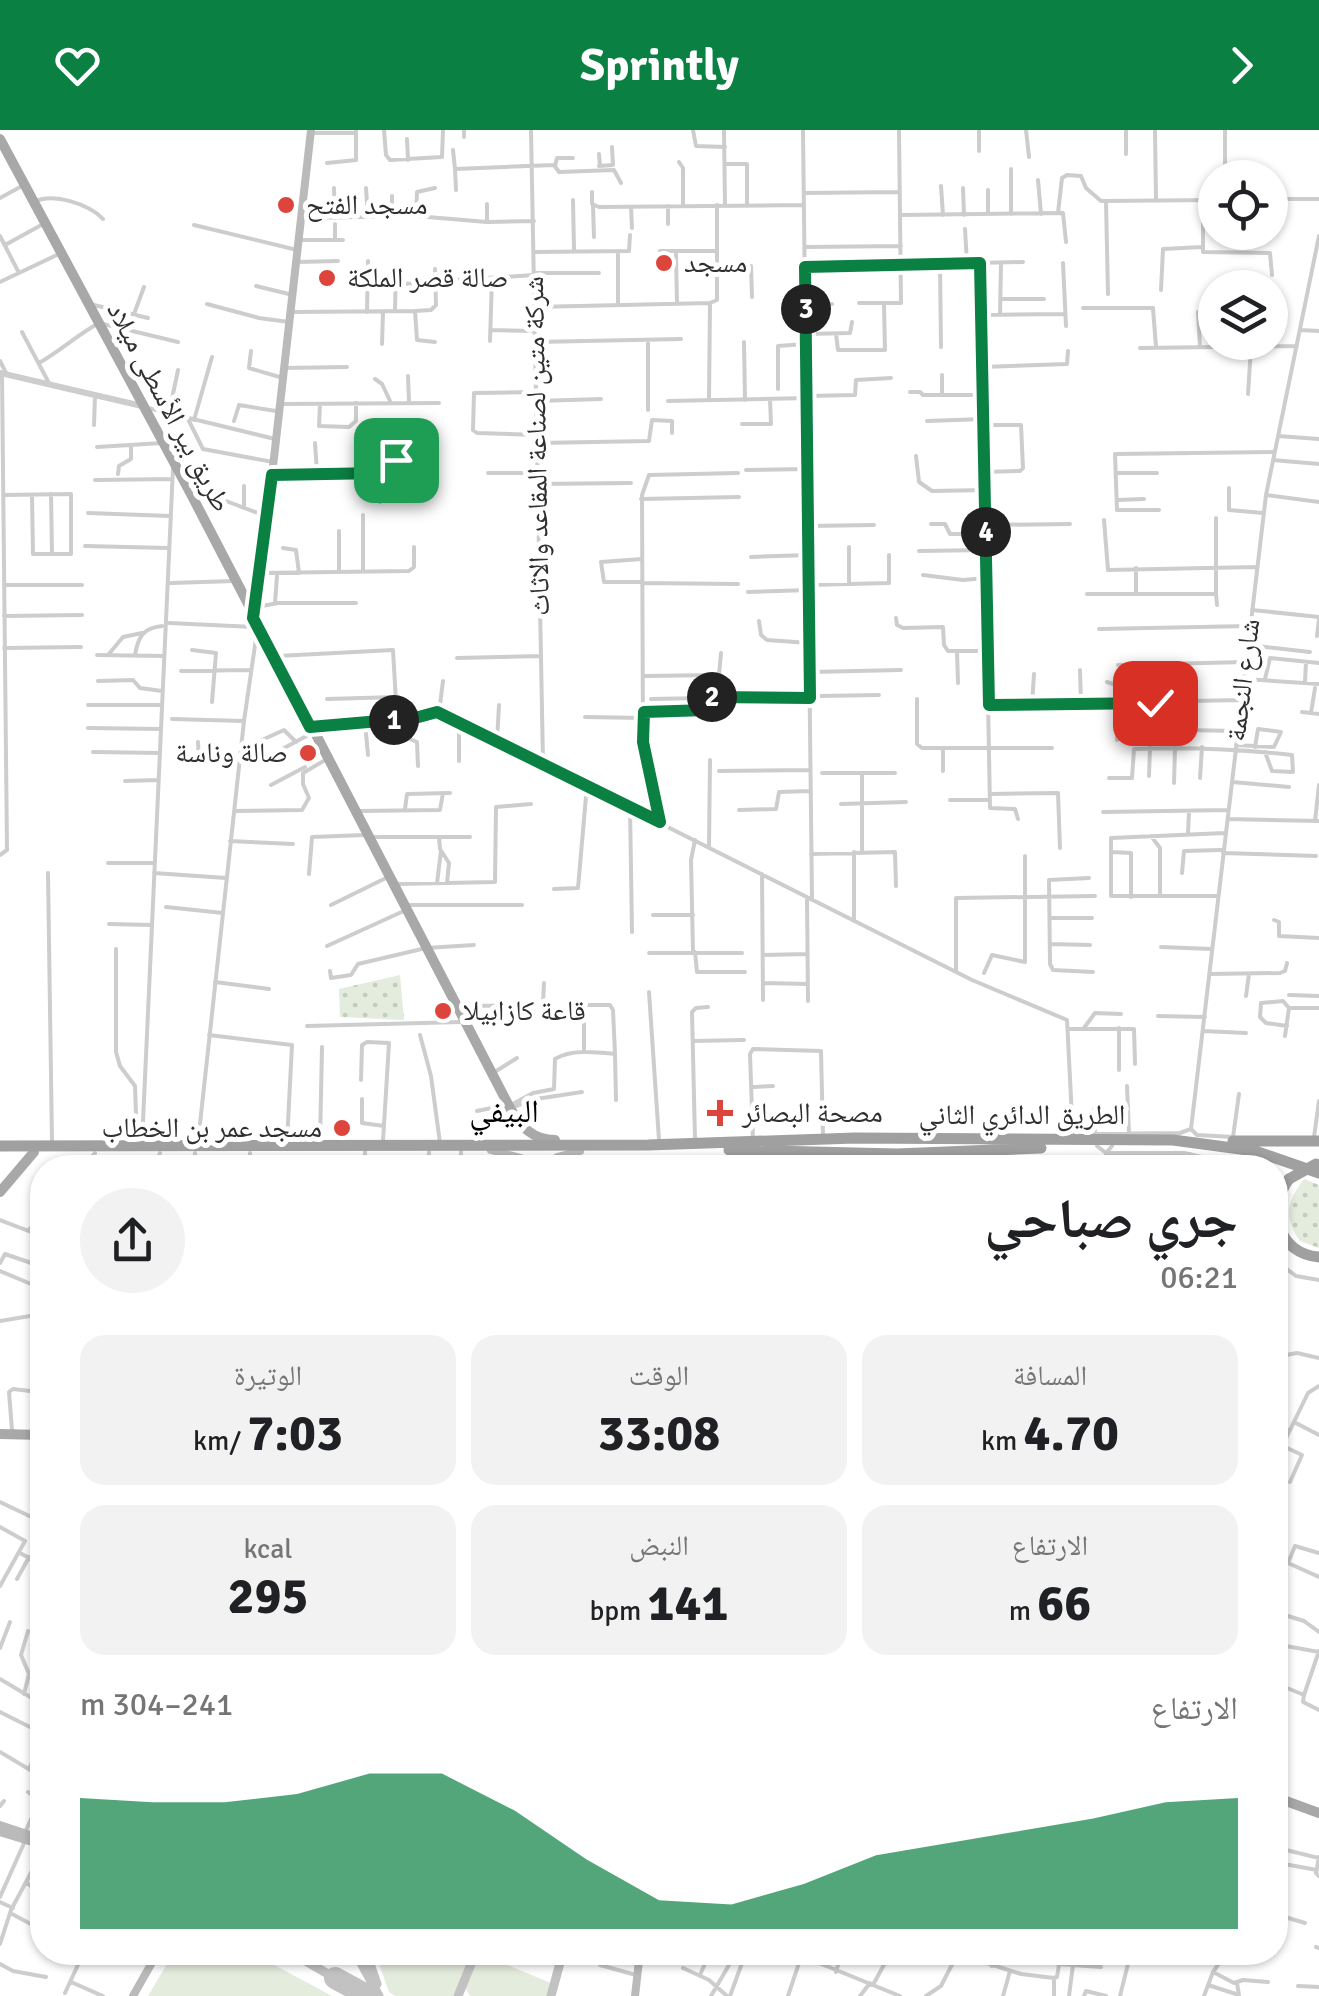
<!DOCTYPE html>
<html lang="ar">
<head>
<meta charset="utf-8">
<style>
	body { margin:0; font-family:Signika,"Noto Naskh Arabic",sans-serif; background:#f2f2f2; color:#202124; direction:rtl; height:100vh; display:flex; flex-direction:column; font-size:38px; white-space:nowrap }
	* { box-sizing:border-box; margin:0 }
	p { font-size:32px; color:#757577 }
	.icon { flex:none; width:55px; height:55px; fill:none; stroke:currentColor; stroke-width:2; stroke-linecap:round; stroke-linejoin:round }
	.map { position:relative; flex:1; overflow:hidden; direction:ltr }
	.side { position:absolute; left:30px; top:1025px; width:1258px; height:810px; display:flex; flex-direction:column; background:#fff; border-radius:40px; box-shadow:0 2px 8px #0004; direction:rtl }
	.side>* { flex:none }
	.fabs { position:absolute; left:1198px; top:30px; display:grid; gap:20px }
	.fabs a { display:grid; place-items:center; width:90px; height:90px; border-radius:50%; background:#fff; box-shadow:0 2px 8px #0004; font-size:50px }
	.pin { position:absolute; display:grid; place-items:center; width:85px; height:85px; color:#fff; margin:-42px; border-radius:20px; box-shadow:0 5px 15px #0006 }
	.km { position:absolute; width:50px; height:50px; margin:-25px; border-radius:50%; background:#222; color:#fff; font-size:28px; line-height:50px; text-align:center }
	.round { display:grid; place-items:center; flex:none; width:105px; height:105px; border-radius:52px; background:#f2f2f2 }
	.overview { display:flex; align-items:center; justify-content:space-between; height:170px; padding:0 50px }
	h1 { font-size:55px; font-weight:700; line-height:75px }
	.figures { display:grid; grid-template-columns:repeat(3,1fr); gap:15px; height:170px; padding:10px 50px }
	.figures div { display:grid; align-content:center; border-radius:25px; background:#f2f2f2; text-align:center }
	.figures b { font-size:50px; font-weight:700 }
	.figures small { font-size:28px; font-weight:400 }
	.figures p { font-size:28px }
	.chart { height:280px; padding:20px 50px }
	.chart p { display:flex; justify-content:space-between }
	.chart svg { width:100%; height:180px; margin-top:10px; fill:#0b8043; opacity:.7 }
	header { display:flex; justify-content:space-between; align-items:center; height:130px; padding:0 50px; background:#0b8043; color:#fff; font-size:45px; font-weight:700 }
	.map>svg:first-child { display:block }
</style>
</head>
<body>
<header><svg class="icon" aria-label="forward" viewBox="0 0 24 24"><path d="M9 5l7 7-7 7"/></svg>Sprintly<svg class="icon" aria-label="heart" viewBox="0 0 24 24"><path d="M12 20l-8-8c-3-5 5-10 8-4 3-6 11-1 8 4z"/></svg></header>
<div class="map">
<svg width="1319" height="1866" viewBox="0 0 1319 1866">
	<defs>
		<pattern id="park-dots" width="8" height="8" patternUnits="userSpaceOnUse" patternTransform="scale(2.5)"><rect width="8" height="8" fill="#e4ecde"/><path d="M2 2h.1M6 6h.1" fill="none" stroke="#c4cbbf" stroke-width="1.8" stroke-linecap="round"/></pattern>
	</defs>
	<rect width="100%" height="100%" fill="#fff"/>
	<path fill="#e4ecde" d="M174 1822 252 1823 332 1866H148Z
		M375 1823V1822L473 1823 453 1866H395L389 1862Z
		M478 1823 551 1853 548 1866H470L465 1857Z"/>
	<path fill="url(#park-dots)" d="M400 845 404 890 340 887 339 859Z
		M1304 1049 1319 1055V1118L1300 1111C1283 1087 1287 1071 1304 1049Z"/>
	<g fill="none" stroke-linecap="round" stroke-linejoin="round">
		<path stroke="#c2c2c2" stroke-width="9" d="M290 1822 335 1848
			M355 1822 379 1866
			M366 1822 377 1854
			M458 1866 476 1822
			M551 1866 563 1822"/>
		<path stroke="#c2c2c2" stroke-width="22" d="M335 1848 368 1866"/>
		<path stroke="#cdcdcd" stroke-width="4" d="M384 0 386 25 390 30 442 27 443 0
			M464 0V7
			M531 0 543 633
			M693 0 696 16 725 17
			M724 0 725 75
			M803 0 812 770
			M979 0V21
			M1026 0 1029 27
			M1126 0V24
			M1155 0 1156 70
			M1225 0V42
			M311 3H356
			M407 9 408 30
			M453 20 455 39 554 35 559 42 614 40 621 53
			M599 24 600 36
			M679 32 683 38V75
			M327 33 356 30V0
			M725 34H747V76
			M555 36 557 28H573
			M599 36 613 35 612 17
			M455 39 456 60
			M1011 39V84
			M1038 50 1041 84
			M941 56 943 85
			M334 58 335 88
			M366 58 368 87
			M963 58 964 85
			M988 60V84
			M592 62V74L599 77 804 75
			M805 63 900 62
			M0 68 22 56
			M1270 69H1319
			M573 70 574 119
			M34 72C52 62 89 74 103 89
			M1106 72 1108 164
			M1203 72V122L1270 123 1272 145
			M487 74V92
			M593 76 594 107
			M631 77 632 98
			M1058 83 1062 48 1067 45 1081 46 1086 58 1101 71 1215 70
			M901 85 1063 83 1066 112
			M416 86 417 62 435 58
			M392 87V66
			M302 88 416 86 487 92 534 91
			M335 94V110
			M668 94V76
			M194 95 297 120
			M965 99 967 133
			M0 106 19 143
			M299 110H343
			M5 115 45 93
			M806 117 901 116
			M618 121V175
			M660 121H716
			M534 122 629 121 630 105
			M676 124 677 174
			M297 132 338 131
			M940 133 941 217
			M980 133 990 678 1015 679 1018 689
			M1063 133 1066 196
			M717 136H751L752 167
			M805 137 1023 132
			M534 143H599
			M455 150 534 145
			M0 152 59 124
			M397 154 436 153
			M256 156 293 165
			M1161 160 1163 119 1202 117
			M1001 169H1044
			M859 173H901L899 0
			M207 174 259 188 289 192
			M94 175 148 188
			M805 175 832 174
			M535 177 710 173
			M1083 178H1153L1156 217
			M395 181 396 136
			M415 181 431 180 436 175 435 139
			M291 182 415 181 417 210 435 212
			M367 182 368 131
			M134 184 144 157
			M1000 184 1001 134
			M981 185 1065 184
			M491 200 536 201
			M1300 200 1319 201
			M22 202 50 255
			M806 204 850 203 852 192
			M836 204 838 220H885L884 175
			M490 211 492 148
			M536 212 681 209
			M744 212 745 270
			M382 214 383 182
			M1200 217 1198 182 1215 181
			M1140 218 1297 216
			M251 221 249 238 283 248
			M0 231 7 245
			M39 233C60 221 77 205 99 193L178 212
			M982 237 1067 234 1068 221
			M284 238 347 237
			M942 245V265
			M408 246 409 272
			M375 249 382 254 391 273
			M778 259V216L806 214
			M537 262 474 263 473 300 477 303 538 305
			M910 262H920L923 265H982
			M1248 264 1251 217
			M807 266 855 265 856 250 891 248
			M709 270 710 173 717 170V75
			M537 271 601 269
			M668 271 807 268
			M280 274 439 273
			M320 274 319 296 349 297 356 291V273
			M148 278 275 309
			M648 280V210
			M169 283 178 240
			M188 289 203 319 273 332
			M194 290 212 227
			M234 291 239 275 276 281
			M927 291 983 289
			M742 294H771L770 269
			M94 295 95 265
			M1278 306 1319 309
			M315 313 317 343
			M538 313 649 311 652 290 672 291V303
			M97 317 162 313
			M916 326 919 352 932 361 985 360
			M1273 330 1319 334
			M396 339 398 309
			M746 340 808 339
			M984 342 1020 341 1023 338 1021 295H985
			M488 343H537
			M1116 343H1157
			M118 344 119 336 131 329V315
			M272 345 380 343 399 338 435 344
			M95 350 172 349
			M537 354 631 353
			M244 356V378
			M1229 358V380L1263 383
			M51 364 52 424
			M3 365 71 364V424H33L32 365
			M1266 365 1319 372
			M196 367 226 371 263 385
			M641 369 739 367
			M1117 370 1144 369
			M380 372V343
			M1159 380H1117L1115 324 1274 322
			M88 383 170 386
			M1104 390 1108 440 1257 437
			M931 394H945L950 404H985
			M985 395 1070 394
			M808 396 874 395
			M339 401V441
			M85 416 168 418
			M849 417V454
			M283 418 296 420 299 443
			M919 421 986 420
			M751 427 808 425
			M363 440V385
			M261 443 409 441 414 437V417
			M923 445 963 450 986 448
			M642 452H604L601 432 642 429
			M171 453 234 451
			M642 453 738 454
			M4 455H82
			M809 455 889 453V425
			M748 462 809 460
			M1136 463V438
			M1087 464H1216V388
			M1216 464 1217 475
			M275 473 277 446
			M257 477 278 473H356
			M1252 480 1319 487
			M4 486 82 485
			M896 488 897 495 903 498 943 497 944 515 948 521H987
			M759 491 761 505 767 510 809 513
			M169 493 254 497
			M1099 499 1249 496
			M1317 506 1319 489
			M1248 515 1310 522
			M4 518 81 517
			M192 520 216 523 212 572
			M957 521 958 553
			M97 525 164 526
			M108 525 123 507 142 503
			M135 525C138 507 143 498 162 496
			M278 526 393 520 397 589
			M457 528 541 526
			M1118 535 1246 532
			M1080 540 1081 574
			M181 541 250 540
			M811 542 901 540
			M643 546 719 545 721 523
			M1244 549 1319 554
			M1265 549 1270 528 1319 533
			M98 551 133 550 140 558 162 561
			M1107 552 1125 558 1127 573
			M1305 552 1306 532
			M327 569 396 567
			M651 569 879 565
			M917 569V614L922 618H1052
			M1131 573 1133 599 1237 601
			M1155 573 1156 594
			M88 575H161
			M989 575 1241 570
			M1032 575 1034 544
			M645 582 707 580 709 567
			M1302 582 1319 584
			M439 583 443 551
			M1311 583 1315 558
			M585 587 644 588
			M172 589 244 591
			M408 589 405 607 417 612 418 636
			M365 592 368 625
			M317 596 441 583 972 850 1067 890 1073 1007
			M88 598 161 599
			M497 610 499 575
			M1117 610 1118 573
			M198 612 199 630 239 631
			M296 612 284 600 262 610 257 629 260 631 312 603
			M1236 615 1274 617 1281 602 1258 599 1255 617
			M93 622 160 623
			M459 631V592
			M719 641 809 640
			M943 641V619
			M822 643H895
			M862 643V722
			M1149 646 1150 618
			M1109 648H1132L1134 619C1187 617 1239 619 1292 625L1293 642 1272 641 1265 622
			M1200 648 1202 617
			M125 651 158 650
			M1232 652 1289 657
			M1174 653 1175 618
			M271 655 305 637
			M990 664 1058 663 1060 718
			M950 670H990
			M841 674 906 672
			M630 677 632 802
			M405 679 407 664 450 663
			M739 680 776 679 779 662 811 661
			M234 681 302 680 309 668 303 654V643L327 629
			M359 681 440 680 443 663
			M1103 682 1228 680
			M1229 689 1319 691
			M1315 691 1319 655
			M660 692 643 612 642 365 649 345 738 343
			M1188 704 1189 681
			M1151 706 1160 718V766
			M373 707H470
			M439 707 440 719 449 733 447 753
			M230 711 293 714
			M709 717 710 630
			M854 722V791
			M1111 722 1131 723V767
			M1223 723 1316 726
			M811 724 895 722 896 756
			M0 725 7 720 2 244
			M108 733H154
			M48 743 52 1013
			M154 743 226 748
			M1182 743 1184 721 1221 720
			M309 744 312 707 365 705
			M762 744 763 870
			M1089 748 1049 750 1050 834 1053 840 1093 842
			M437 753 441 721
			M397 754 495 752 496 677 531 674
			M554 759 578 758 587 655
			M1218 766H1111V708L1225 703
			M807 767 808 871
			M331 775 388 747
			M407 775H522
			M166 777 223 783
			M653 785H693
			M1050 788H1092
			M1274 790 1279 792V806L1319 808
			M109 794 152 795
			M1050 814 1090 815
			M327 816 406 780
			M1161 817 1212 819
			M116 819V922L120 936 135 956 137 1013
			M693 822 691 730 695 710
			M695 822 697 842H745
			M649 823H742
			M763 825 807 824
			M330 841 331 848 351 845 358 834 426 818 474 815
			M956 842V768L1095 766
			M984 843 992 825 1025 832V726
			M1209 844 1280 843 1285 841 1287 833
			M215 852 269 859
			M763 853 808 854
			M649 862 659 1010
			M1289 865 1319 866
			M1246 866 1249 844
			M463 876 541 875 543 873 544 853
			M1158 886 1205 887
			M307 896 461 892
			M1287 896 1266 893 1260 887 1261 873 1283 871 1289 878H1319
			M1084 898 1095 883 1121 884
			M1070 899H1134L1135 934
			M1203 901 1246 903
			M209 905 292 915 287 1012
			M420 905 431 946 440 1013
			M1285 906 1289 878
			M693 911 744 910
			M584 922V875H610L613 880 615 924
			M1119 940V898
			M493 943 517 928
			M361 950 362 915 367 912 389 913 383 1011
			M1127 956 1129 1003
			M753 957 773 956
			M362 969V993L384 996
			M509 976 533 963 554 959 555 929C571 919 596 922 615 924L616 970
			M510 978 536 969 582 962
			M1094 979 1095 1004
			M477 981 506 975
			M1191 999 1266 365 1319 106
			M1078 1004 1180 1003 1191 999 1197 1005 1234 1007
			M1233 1007 1239 964
			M1314 1007 1319 971
			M695 1009 692 882 696 878 708 877
			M753 1010 750 924 753 919 821 921 823 1006
			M320 1011 322 917
			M198 1012 244 591 258 495
			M142 1013 173 338
			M1097 1016 1106 1023H1184L1250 1038
			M461 1021V1038
			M935 1028 977 1038
			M1143 1036 1151 1038
			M83 1038 95 1023
			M154 1038 160 1023
			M194 1038 195 1023
			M250 1038V1023
			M365 1038V1021
			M428 1038 429 1021
			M867 1038 896 1029
			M1106 1038V1023L1112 1016
			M1174 1038 1175 1023
			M1188 1038 1190 1024
			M0 1090 42 1106
			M29 1100 42 1084
			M1275 1130 1296 1146 1319 1150
			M0 1133 5 1124 40 1136
			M0 1141 31 1154
			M0 1191 42 1184
			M1275 1227 1297 1223 1319 1228
			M1294 1292 1319 1305
			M12 1300 9 1262 13 1259 30 1261
			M1275 1305 1281 1300H1289
			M1283 1316 1302 1325 1290 1352
			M1275 1331 1308 1263 1319 1256
			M0 1372 42 1392
			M0 1397 25 1411 0 1456
			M20 1423 42 1435
			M1319 1423 1295 1416 1288 1433 1319 1447
			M17 1449 29 1427
			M1275 1482 1304 1491 1319 1502
			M1275 1514 1319 1522
			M0 1518 10 1492
			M0 1549 42 1574
			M1275 1553 1304 1565 1303 1572 1319 1580
			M24 1564 29 1544 21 1525 28 1501
			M1304 1565 1319 1521
			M0 1582 30 1597
			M1275 1619V1626
			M0 1622 42 1647
			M30 1637 42 1610
			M0 1676 4 1671
			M26 1700 40 1670 28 1662
			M36 1708 42 1695
			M1278 1718 1319 1728
			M1319 1727 1316 1743 1319 1746
			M27 1753 42 1765
			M1283 1757 1279 1753 1284 1734 1317 1740
			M0 1767 25 1711
			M0 1772 13 1778
			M12 1784 42 1800
			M1275 1784 1305 1793
			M0 1814 11 1780 41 1724
			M1316 1817 1319 1818
			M629 1822 639 1825
			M792 1822 900 1866
			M860 1822 885 1834
			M952 1822 1021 1844 1054 1848
			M1115 1822 1130 1826 1120 1866
			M117 1826 118 1822
			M0 1834 13 1841 46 1847
			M1059 1834 1101 1837
			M600 1835 636 1845
			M1080 1835 1083 1822
			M992 1836 996 1822
			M683 1838 709 1850 727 1866
			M836 1842 842 1822
			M1213 1842 1234 1853 1243 1850 1268 1852
			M700 1845 710 1822
			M71 1852 103 1866
			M874 1853 891 1822
			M1208 1855 1239 1865 1237 1853
			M1298 1856 1319 1857
			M65 1863 82 1826
			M711 1866 729 1835
			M730 1866 746 1822
			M788 1866 801 1827
			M860 1866 870 1853
			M926 1866 941 1856 957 1825
			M1003 1866 1010 1841
			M1054 1866V1848L1057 1847 1061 1822
			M1069 1866 1073 1835
			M1084 1866 1086 1861 1106 1866
			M1204 1866 1213 1842 1227 1822"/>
		<path stroke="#cdcdcd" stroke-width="6" d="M0 243 142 276"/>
		<path stroke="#bababa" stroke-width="8" d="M253 488 261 443 311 0
			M491 1020 521 1028 538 1038
			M546 1038 557 1027 580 1021
			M0 1695 42 1709
			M0 1702 42 1715
			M133 1866 158 1822
			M635 1866 640 1822"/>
		<path stroke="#a8a8a8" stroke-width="10" d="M0 9 192 366 510 978C521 997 533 1010 555 1010
			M0 1062 34 1022
			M0 1304 42 1305
			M1275 1667 1319 1683"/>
		<path stroke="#a0a0a0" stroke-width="11" d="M1233 1011H1319
			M0 1016 648 1015 855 1008 1173 1010 1255 1021 1319 1043
			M729 1020 897 1024 1041 1018
			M1289 1049C1266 1079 1278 1124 1319 1127"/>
		<path stroke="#a0a0a0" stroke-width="11" d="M1289 1049 1316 1034"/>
	</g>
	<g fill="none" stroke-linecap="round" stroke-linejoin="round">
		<defs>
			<path id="route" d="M396 330V339L380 343 272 345 253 488 310 597 415 588 437 582 660 692 643 612 644 582 707 580 709 567 810 568 805 137 980 133 989 575 1155 573"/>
		</defs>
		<use href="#route" stroke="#fff" stroke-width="20"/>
		<use href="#route" stroke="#0b8043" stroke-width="12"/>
	</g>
	<g fill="#dd443c" stroke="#fff" stroke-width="4">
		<circle cx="286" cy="75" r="10"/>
		<circle cx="664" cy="133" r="10"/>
		<circle cx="327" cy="148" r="10"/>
		<circle cx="308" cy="623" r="10"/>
		<circle cx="443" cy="881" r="10"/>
		<path d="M715 968h10v10h10v10h-10v10h-10v-10h-10v-10h10z"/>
		<circle cx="342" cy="998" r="10"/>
	</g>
	<g text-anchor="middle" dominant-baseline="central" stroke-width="10" stroke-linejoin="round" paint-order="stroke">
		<g font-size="28" fill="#303030" stroke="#fff" text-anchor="start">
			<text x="306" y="75">مسجد الفتح</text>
			<text x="684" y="133">مسجد</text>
			<text x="347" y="148">صالة قصر الملكة</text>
			<text x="288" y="623" text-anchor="end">صالة وناسة</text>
			<text x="463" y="881">قاعة كازابيلا</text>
			<text x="742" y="983">مصحة البصائر</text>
			<text x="322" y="998" text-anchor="end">مسجد عمر بن الخطاب</text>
		</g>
		<g font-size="28" fill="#303030" stroke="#fff">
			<text transform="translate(169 277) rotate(62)">طريق بير الأسطى ميلاد</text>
			<text transform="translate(537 316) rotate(-91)">شركة متين لصناعة المقاعد والاثاث</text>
			<text transform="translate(1243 550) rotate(-83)">شارع النجمة</text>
			<text x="1022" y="985">الطريق الدائري الثاني</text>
		</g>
		<g font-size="32" fill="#000" stroke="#fff">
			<text x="504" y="981">البيفي</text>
		</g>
	</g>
</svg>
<div class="fabs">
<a><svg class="icon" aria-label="locate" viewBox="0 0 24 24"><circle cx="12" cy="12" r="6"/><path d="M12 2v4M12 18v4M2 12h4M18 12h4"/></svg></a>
<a><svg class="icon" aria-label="layers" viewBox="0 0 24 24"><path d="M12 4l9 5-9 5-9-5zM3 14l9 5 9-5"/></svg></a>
</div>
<div class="pin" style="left:396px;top:330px;background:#1e9e55"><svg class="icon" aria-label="arrive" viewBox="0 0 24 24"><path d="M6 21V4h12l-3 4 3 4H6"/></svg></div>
<div class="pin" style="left:1155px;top:573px;background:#d93025"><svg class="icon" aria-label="check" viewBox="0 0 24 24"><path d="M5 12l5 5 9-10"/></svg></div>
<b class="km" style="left:394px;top:590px">1</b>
<b class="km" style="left:712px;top:567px">2</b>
<b class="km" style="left:806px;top:179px">3</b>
<b class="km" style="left:986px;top:402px">4</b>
<section class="side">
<div class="overview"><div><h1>جري صباحي</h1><p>06:21</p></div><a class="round"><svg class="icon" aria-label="share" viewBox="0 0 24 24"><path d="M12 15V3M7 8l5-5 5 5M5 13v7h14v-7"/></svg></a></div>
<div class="figures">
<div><p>المسافة</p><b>4.70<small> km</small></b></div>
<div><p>الوقت</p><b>33:08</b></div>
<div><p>الوتيرة</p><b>7:03<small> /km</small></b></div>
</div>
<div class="figures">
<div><p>الارتفاع</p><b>66<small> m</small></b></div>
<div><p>النبض</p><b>141<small> bpm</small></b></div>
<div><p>kcal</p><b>295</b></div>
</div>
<div class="chart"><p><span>الارتفاع</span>241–304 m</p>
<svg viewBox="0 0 160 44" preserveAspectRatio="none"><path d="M0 44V12L10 13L20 13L30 11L40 6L50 6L60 15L70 27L80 37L90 38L100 33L110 26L120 23L130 20L140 17L150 13L160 12V44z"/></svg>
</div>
</section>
</div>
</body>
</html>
